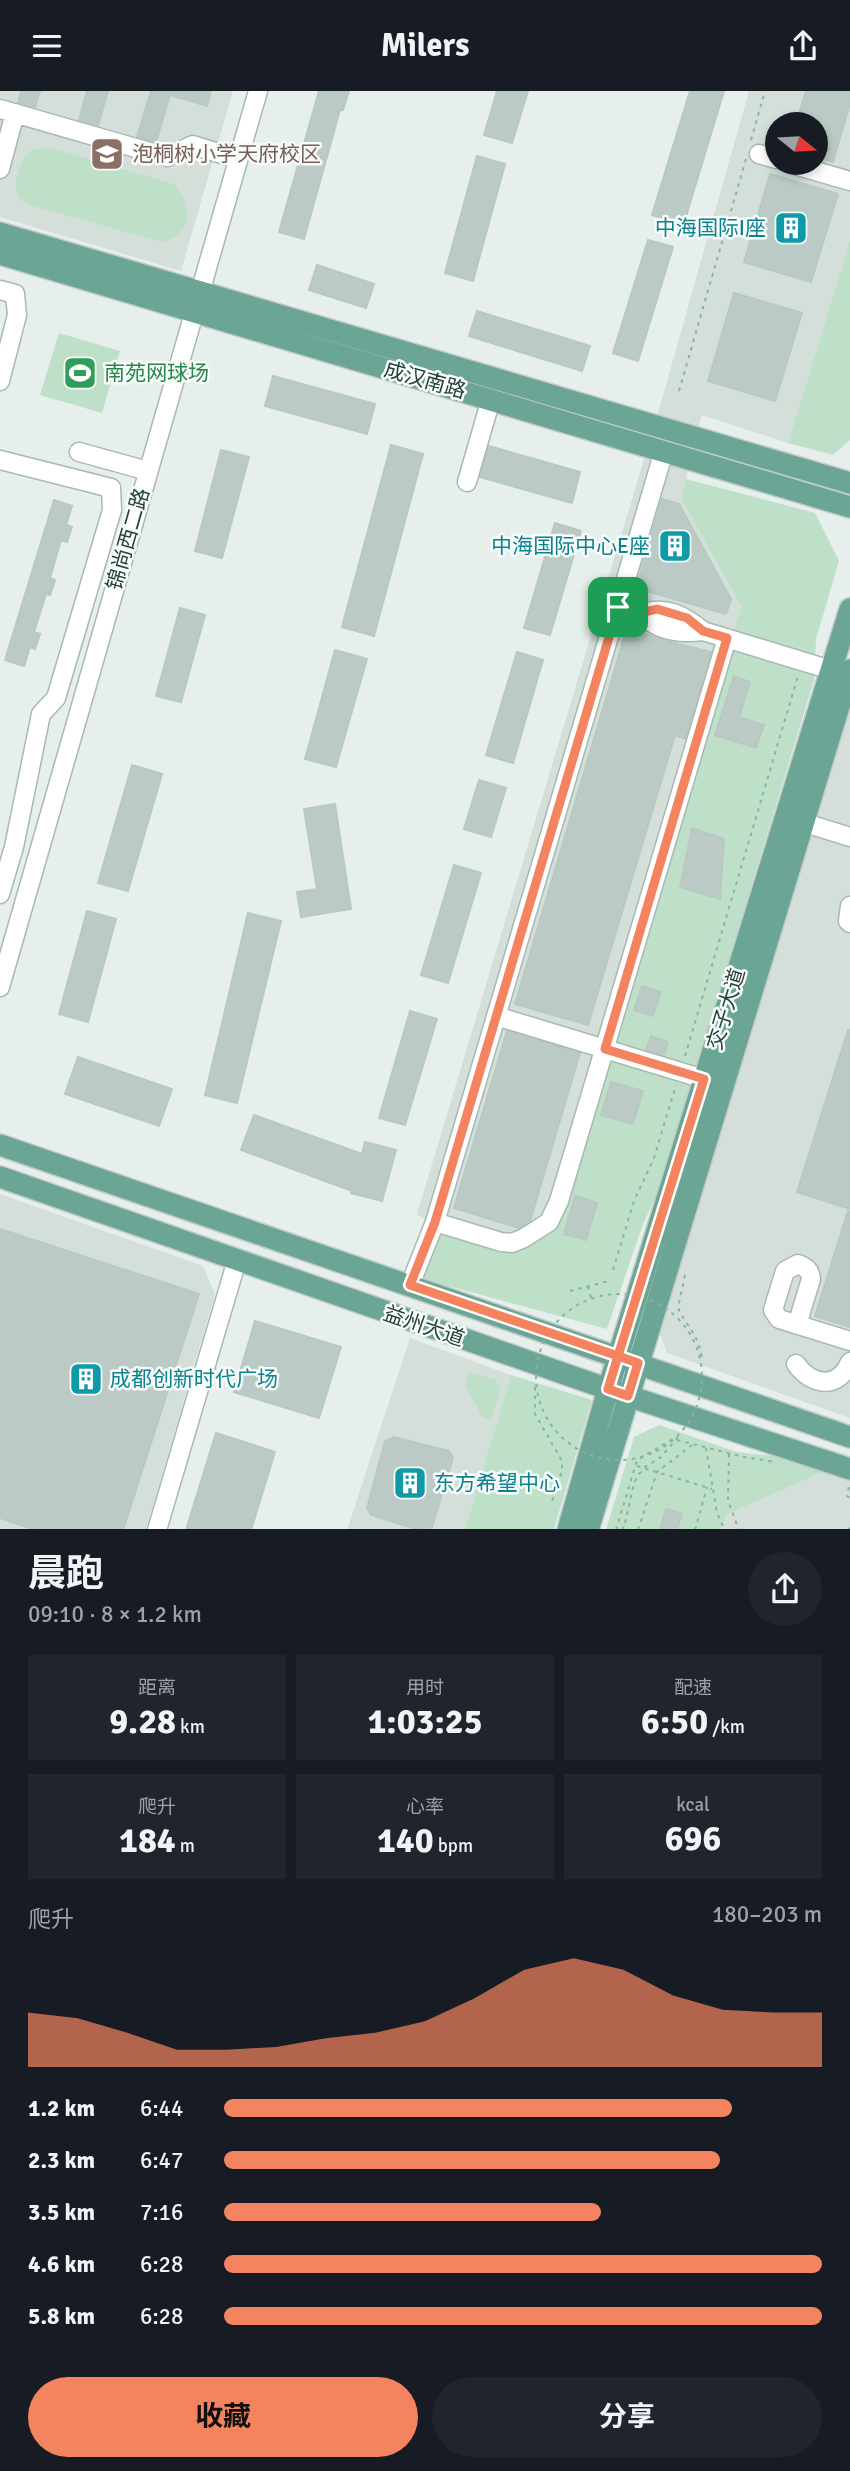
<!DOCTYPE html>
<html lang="zh">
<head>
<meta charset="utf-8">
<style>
	body { margin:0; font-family:Signika,"Noto Sans SC",sans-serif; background:#20242c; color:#f1f3f6; height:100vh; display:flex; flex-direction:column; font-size:26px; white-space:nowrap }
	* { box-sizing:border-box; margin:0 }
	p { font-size:23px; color:#9ea1a6 }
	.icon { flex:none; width:38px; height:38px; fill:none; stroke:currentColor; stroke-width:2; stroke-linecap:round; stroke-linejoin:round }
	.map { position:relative; height:1438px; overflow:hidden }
	.drawer { display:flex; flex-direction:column; background:#171b24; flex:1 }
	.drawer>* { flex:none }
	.needle { width:46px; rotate:108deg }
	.fabs { position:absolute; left:765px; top:21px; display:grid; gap:14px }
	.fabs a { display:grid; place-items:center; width:63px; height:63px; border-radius:50%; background:#171b24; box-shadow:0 4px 10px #0003; font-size:35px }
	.pin { position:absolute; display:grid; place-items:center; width:60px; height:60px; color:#fff; margin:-30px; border-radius:14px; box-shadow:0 4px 10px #0006 }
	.round { display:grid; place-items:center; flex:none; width:74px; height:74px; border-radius:37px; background:#20242c }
	.head { display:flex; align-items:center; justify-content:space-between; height:119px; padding:0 28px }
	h1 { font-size:38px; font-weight:700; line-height:52px }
	.stats { display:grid; grid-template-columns:repeat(3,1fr); gap:10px; height:119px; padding:7px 28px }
	.stats div { display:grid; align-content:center; border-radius:0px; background:#20242c; text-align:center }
	.stats b { font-size:35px; font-weight:700 }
	.stats small { font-size:19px; font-weight:400 }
	.stats p { font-size:19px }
	.chart { height:196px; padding:14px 28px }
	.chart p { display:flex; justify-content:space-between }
	.chart svg { width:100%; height:126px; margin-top:7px; fill:#f4845f; opacity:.7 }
	.primary-button { display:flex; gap:14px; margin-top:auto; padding:14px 28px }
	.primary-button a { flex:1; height:80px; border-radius:42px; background:#f4845f; color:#111; font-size:28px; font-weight:700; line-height:80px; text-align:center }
	.primary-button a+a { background:#20242c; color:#f1f3f6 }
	ul { padding:0 28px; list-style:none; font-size:23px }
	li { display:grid; grid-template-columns:112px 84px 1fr; align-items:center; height:52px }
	li i { height:18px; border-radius:9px; background:#f4845f }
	header { display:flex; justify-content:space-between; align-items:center; height:91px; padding:0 28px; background:#171b24; font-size:32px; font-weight:700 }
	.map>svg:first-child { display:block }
</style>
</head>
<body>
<header><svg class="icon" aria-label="menu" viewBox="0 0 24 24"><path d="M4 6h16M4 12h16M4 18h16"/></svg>Milers<svg class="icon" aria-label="share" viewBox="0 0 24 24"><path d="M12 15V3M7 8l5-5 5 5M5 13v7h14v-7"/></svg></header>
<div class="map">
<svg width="850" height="1439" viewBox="0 0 850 1439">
	<rect width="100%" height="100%" fill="#e6efeb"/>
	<path fill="#d4dfda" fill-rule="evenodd" d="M0 0H233L181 180 0 126Z
		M749 0H850V149L788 352 702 324 681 408 741 515 558 1129 524 1157 439 1139 417 1123 660 315ZM777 33H816V72H777Z
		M850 608V1327L667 1262 658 1238Z
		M0 1103 203 1175 215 1203 146 1438 0 1439Z
		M410 1247 511 1284 465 1438 347 1439Z
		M827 1379 850 1387V1438L722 1439 726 1424Z"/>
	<path fill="#bfe0c8" d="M48 56 174 93C186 107 195 129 178 144 174 148 166 149 162 151L29 114C26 112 22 110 20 107 11 97 19 73 27 64 33 58 40 57 48 56Z
		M850 149V349L833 364 788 352Z
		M59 242 120 260 102 322 40 304Z
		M686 388 815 422 839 470 816 548 814 589 659 1099 643 1133 607 1238 419 1187 439 1139 524 1157 558 1129 741 515 681 408Z
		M469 1281 496 1289 501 1298 491 1329 482 1326 465 1293Z
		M511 1284 592 1309 554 1438H465Z
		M659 1334 737 1361 773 1365 827 1379 726 1424 722 1438 606 1439 634 1346Z"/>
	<path fill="#bbcac4" stroke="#b8c9c2" stroke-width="2" d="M21 0H40L35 16 18 11Z
		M87 0H108L98 34 79 29Z
		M151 0H211L207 15 170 4 156 51 137 46Z
		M319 0H349L343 19H340L304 148 279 141Z
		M497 0H528L512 52 484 44Z
		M690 0H724L684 132H680L652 124Z
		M806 0H850V12L833 71 816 65V33H796Z
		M477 65 505 73 473 190 445 182Z
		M770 83 838 103 811 191 744 171Z
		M648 149 673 156 638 270 613 262Z
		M317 174 374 193 366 217 309 199Z
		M734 202 802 222 775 310 708 290Z
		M477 220 590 255 582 280 469 245Z
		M273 285 375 313 367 343 265 315Z
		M391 354 423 363 374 545 342 536Z
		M489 355 580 381 572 412 480 386Z
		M221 359 249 366 222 467 195 460Z
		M662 408 679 413 731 508 726 523 636 497Z
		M54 409 72 415 66 434 72 436 67 451 61 449 50 487 55 489 50 504 46 503 34 541 40 543 35 558 30 556 24 575 5 569Z
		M555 432 581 440 550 544 524 537Z
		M180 517 205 524 181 611 156 605Z
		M627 537 666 550 711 561 685 648 675 644 588 934 515 913Z
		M335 559 367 568 336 676 305 668Z
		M517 561 543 569 513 672 486 664Z
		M734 585 750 591 739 626 764 634 756 657 715 644Z
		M132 674 162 683 128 800 98 792Z
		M479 689 506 697 491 746 464 738Z
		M335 713 351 818 301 826 297 801 317 798 304 718Z
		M692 737 724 748 720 808 680 796Z
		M454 774 481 782 448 892 421 884Z
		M87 820 116 828 88 931 59 923Z
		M248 822 281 830 237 1012 205 1004Z
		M642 895 661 901 653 925 634 919Z
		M410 920 437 928 405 1034 379 1027Z
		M848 939H850V1118L797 1101Z
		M507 940 580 962 530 1130 519 1137 454 1117Z
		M651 945 668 951 664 964 646 959Z
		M78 966 172 998 159 1035 65 1003Z
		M611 991 643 1000 633 1033 601 1024Z
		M254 1024 362 1063 365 1051 396 1059 382 1110 351 1102 352 1100 241 1059Z
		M575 1105 597 1112 586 1149 564 1143Z
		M848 1120 850 1121V1236L815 1225Z
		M0 1138 199 1203 123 1439H35L0 1427Z
		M255 1230 341 1256 319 1327 234 1301Z
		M216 1342 275 1361 251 1439H186Z
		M394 1346 449 1360 453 1367 432 1436 427 1439H419L371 1424 367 1417 385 1350Z
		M666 1418 682 1423 677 1439H660Z"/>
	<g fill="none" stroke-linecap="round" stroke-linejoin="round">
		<defs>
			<path id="minor" d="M0 18 167 66 193 54 237 68
				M759 63 777 68
				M788 72 850 90
				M0 78 15 22
				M0 199 15 203 17 224 0 290
				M79 361 148 380
				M0 369 111 397 112 419 56 607 41 623 14 756 0 803
				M467 391 491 308
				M703 540C680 543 657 541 641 522 667 515 683 524 703 540L831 579
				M805 732 850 746
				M850 815 848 830 850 832
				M0 896 258 0
				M496 925 704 988
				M435 1131 664 360
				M410 1194 435 1131 501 1151 512 1152 524 1147 549 1131 559 1110 727 547
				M797 1234 811 1188C810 1179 806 1176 798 1173L785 1180 773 1219 779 1228 850 1250
				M796 1273C812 1295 838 1299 850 1271
				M157 1439 237 1169"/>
			<path id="major" d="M0 142 850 392
				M0 163 850 416
				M0 1054 850 1346
				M0 1086 628 1305 850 1378
				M568 1439 608 1298 850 518
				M588 1439 850 579"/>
		</defs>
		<use href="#minor" stroke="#a8b8b2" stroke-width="21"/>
		<use href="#major" stroke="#c2cac8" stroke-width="24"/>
		<path stroke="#86b3a5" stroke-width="2" stroke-dasharray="3.5 5" stroke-linecap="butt" d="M751 49 765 0
			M679 300 746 68
			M685 965 798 585
			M613 1179 634 1110 654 1067 676 994
			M685 1184 678 1217C688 1238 698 1242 702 1268
			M588 1195 591 1207
			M570 1200 609 1190
			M535 1296V1323L562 1370V1380L552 1410
			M706 1357 717 1422 725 1439
			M729 1363 728 1410 739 1439
			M637 1375 712 1398
			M849 1396 847 1405 850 1407
			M616 1439 637 1369 673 1348 744 1366 775 1371
			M622 1439 625 1432
			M638 1439 657 1381 692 1354
			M695 1439 707 1396
			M848 1439 850 1437"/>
		<use href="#minor" stroke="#fff" stroke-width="18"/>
		<use href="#major" stroke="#6aa596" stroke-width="21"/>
		<path stroke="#86b3a5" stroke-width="2" stroke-dasharray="3.5 5" stroke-linecap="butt" d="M536 1286a83 83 0 1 1 166 0a83 83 0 1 1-166 0Z
			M625 1432 634 1392 639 1383 645 1376 661 1366 679 1345"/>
	</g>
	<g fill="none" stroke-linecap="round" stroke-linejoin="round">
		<defs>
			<path id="route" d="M618 516 435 1131 410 1194 618 1265 608 1298 628 1305 638 1272 618 1265 704 988 605 958 727 547 703 540 687 527 657 518 641 522 618 516"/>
		</defs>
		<use href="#route" stroke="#fff" stroke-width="14"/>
		<use href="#route" stroke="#f4845f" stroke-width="9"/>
	</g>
	<defs>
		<symbol id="school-square" viewBox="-11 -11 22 22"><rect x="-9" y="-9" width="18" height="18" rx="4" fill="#8d6e63" stroke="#f7fbf9"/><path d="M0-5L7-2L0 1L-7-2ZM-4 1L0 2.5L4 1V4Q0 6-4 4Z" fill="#fff"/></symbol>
		<symbol id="building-square" viewBox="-11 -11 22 22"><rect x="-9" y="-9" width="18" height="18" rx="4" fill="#0f9aa8" stroke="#f7fbf9"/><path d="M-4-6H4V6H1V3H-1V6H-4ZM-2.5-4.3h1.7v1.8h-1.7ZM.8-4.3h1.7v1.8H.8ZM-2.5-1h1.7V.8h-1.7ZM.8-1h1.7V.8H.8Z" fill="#fff"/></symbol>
		<symbol id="stadium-square" viewBox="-11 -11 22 22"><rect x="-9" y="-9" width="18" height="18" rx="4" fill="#2e9e5b" stroke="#f7fbf9"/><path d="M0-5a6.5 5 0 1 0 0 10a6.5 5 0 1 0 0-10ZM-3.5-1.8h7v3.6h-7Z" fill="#fff"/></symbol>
	</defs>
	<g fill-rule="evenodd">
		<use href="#school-square" x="88" y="44" width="38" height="38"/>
		<use href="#building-square" x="772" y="118" width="38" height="38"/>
		<use href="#stadium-square" x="61" y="263" width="38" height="38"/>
		<use href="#building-square" x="656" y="436" width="38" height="38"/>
		<use href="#building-square" x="67" y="1269" width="38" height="38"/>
		<use href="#building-square" x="391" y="1373" width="38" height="38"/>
	</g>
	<g text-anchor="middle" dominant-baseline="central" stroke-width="5" stroke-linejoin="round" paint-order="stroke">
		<g font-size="21" fill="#785e54" stroke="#f7fbf9" text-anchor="start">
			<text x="132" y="63">泡桐树小学天府校区</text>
		</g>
		<g font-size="21" fill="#0d838f" stroke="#f7fbf9" text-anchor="end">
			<text x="766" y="137">中海国际I座</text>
			<text x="650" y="455">中海国际中心E座</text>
			<text x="110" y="1288" text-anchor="start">成都创新时代广场</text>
			<text x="434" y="1392" text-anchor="start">东方希望中心</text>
		</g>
		<g font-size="21" fill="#27864d" stroke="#f7fbf9" text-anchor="start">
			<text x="104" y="282">南苑网球场</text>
		</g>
		<g font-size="21" fill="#24423a" stroke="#f7fbf9">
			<text transform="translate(425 289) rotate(16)">成汉南路</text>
			<text transform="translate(128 448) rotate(-74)">锦尚西二路</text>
			<text transform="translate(726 918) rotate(-73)">交子大道</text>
			<text transform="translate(424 1235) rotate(19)">益州大道</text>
		</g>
	</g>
</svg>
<div class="fabs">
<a><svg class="needle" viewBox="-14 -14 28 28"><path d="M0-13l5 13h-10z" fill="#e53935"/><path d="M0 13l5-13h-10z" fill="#9ea1a6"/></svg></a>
</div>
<div class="pin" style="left:618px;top:516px;background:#1e9e55"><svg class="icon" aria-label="arrive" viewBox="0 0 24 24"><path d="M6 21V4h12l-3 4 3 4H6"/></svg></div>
</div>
<section class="drawer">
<div class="head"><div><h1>晨跑</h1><p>09:10 · 8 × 1.2 km</p></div><a class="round"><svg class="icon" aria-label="share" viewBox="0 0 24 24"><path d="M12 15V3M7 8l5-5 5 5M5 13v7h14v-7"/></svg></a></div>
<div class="stats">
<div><p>距离</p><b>9.28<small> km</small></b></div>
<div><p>用时</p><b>1:03:25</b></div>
<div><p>配速</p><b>6:50<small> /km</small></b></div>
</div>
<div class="stats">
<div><p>爬升</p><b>184<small> m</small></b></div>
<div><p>心率</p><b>140<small> bpm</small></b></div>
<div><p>kcal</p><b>696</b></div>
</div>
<div class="chart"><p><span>爬升</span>180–203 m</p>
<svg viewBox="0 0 160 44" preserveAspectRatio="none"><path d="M0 44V25L10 27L20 32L30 38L40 38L50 37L60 34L70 32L80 28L90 20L100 10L110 6L120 10L130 19L140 24L150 25L160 25V44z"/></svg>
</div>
<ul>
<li><b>1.2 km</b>6:44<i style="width:85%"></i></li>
<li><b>2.3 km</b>6:47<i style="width:83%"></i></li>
<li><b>3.5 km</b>7:16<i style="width:63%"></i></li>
<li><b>4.6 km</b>6:28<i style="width:100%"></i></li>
<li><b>5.8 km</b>6:28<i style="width:100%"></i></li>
</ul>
<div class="primary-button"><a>收藏</a><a>分享</a></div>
</section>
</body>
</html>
